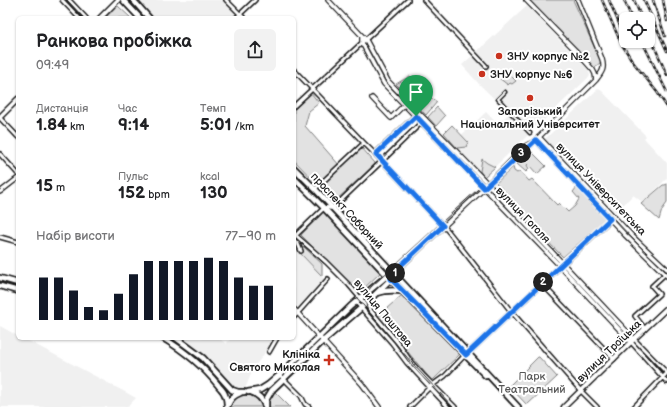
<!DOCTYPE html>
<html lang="uk">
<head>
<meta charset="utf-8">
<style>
	body { margin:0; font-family:"Balsamiq Sans",sans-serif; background:#f2f2f2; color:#202124; height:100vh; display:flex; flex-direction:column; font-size:15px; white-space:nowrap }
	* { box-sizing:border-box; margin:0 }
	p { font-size:13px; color:#757577 }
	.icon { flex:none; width:22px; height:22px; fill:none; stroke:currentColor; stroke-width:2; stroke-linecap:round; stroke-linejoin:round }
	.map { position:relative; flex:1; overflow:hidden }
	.panel { position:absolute; left:16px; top:16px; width:280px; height:324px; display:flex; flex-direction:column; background:#fff; border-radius:6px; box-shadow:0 1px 3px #0004 }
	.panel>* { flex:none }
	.buttons { position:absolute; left:619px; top:12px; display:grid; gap:8px }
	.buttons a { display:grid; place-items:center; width:36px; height:36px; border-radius:6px; background:#fff; box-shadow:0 1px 3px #0004; font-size:20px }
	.pin { position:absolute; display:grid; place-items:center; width:34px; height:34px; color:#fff; margin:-41px -17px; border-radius:50% 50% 50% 0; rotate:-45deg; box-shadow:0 0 4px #0007 }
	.pin .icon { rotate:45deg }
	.km { position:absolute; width:20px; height:20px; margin:-10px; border-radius:50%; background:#222; color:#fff; font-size:11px; line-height:20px; text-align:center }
	.round { display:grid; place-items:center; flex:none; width:42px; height:42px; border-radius:6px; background:#f2f2f2 }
	.overview { display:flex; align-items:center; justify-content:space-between; height:68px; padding:0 20px }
	h1 { font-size:18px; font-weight:800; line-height:30px }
	.metrics { display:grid; grid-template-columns:repeat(3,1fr); gap:6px; height:68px; padding:4px 20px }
	.metrics div { display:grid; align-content:center }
	.metrics b { font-size:17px; font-weight:800 }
	.metrics small { font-size:11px; font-weight:400 }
	.metrics p { font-size:11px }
	.chart { height:112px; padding:8px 20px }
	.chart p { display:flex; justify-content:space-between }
	.chart svg { width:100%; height:72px; margin-top:4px; stroke:#111827; stroke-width:6 }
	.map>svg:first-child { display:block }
</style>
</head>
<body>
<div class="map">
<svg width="667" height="407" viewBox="0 0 667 407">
	<rect width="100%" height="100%" fill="#fff"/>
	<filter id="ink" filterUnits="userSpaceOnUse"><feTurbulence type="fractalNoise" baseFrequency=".025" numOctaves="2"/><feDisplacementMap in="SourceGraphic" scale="8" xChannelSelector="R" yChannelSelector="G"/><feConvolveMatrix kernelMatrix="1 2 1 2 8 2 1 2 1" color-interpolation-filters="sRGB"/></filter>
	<g filter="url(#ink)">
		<path fill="#f0f0f0" d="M137 0H223L236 14 232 18H155Z
			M527 6 589 71 590 76 484 177 453 143 486 112 498 124 509 113 479 84 462 65Z
			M599 88 646 136 644 138 667 163V178L645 201H641L633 195 616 212 545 139Z
			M294 247 325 280 298 307 294 303Z
			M0 326 18 336V338H23L127 393 136 398 127 407H0Z
			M182 338H219L226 344 231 338H274L262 357 254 367 245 389 237 388 232 385 205 358Z"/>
		<path fill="#e2e2e2" stroke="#7f7f7f" d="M529 0H573L601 62 594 68Z
			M118 6 131 18H108L107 16Z
			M367 46 387 82 415 110 413 112 385 83 367 48Z
			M503 68 516 81 512 84 510 83 508 85 499 78 498 73Z
			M410 76 430 97 437 102 426 115 396 84Z
			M311 93 319 103 309 111 305 126 340 166 318 185 294 160V110Z
			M437 107 445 116 436 126 428 117Z
			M425 121 480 178 479 179 423 122Z
			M452 125 468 142 466 147 457 148 444 133Z
			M362 148 375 163V164L334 202 319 187Z
			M530 150 546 166 537 174 528 164 527 165 529 169 526 172 517 164Z
			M482 159 487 163 495 167 484 177 480 171Z
			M513 167 514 171 517 173 520 171 529 181 532 179 557 205 559 203 568 212 575 206 579 199 573 192 577 187 607 219 563 257 508 201 510 197 496 183Z
			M667 184V203L662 210 659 220 641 204 663 185H665Z
			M324 211 380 273 363 289 355 288 346 280 301 235Z
			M304 247 322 264V276L299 252Z
			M402 295 461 353 432 381 378 316Z
			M538 357H539L557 377 527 405 509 386Z
			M274 391 290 407H269V401Z
			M243 394C253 394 259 396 262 407H229L234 399Z"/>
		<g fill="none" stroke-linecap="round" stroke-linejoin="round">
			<defs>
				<path id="pedestrian" d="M505 92 498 99 530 133"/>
				<path id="minor" d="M62 0 79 18
					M69 0 86 18
					M226 0 244 18
					M424 0 486 66
					M236 18 255 0
					M294 70 364 143 382 161 448 231 510 310 581 391 597 407
					M294 106 408 0
					M0 118 18 137
					M0 154 18 174
					M375 154 415 116
					M315 189 364 143
					M0 192 18 178
					M294 234 326 262 349 285 398 343 411 362 423 375 455 407
					M0 237 18 242
					M294 237 324 208C327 206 329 209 333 208L382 161 425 119
					M294 240 298 244 301 251
					M542 284 614 359
					M356 302 392 343 407 363 448 407
					M294 317 328 279
					M645 329 635 316 659 294 652 286 665 274
					M634 339 667 373
					M631 342 667 382
					M269 352 277 338
					M280 375 301 396 305 404 309 407
					M410 407 431 386 445 376 465 355
					M634 407 667 373"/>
				<path id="tertiary" d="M328 0 366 40 388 81 486 182 634 339
					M526 0 575 50 593 70 595 74 596 80
					M362 36V43L384 84 421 122 558 264 631 342
					M372 98 391 118 404 105
					M539 137 632 236 667 269
					M536 140 625 235 667 276
					M397 270 539 137 596 80C602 72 605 69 602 59L578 0
					M294 309 362 384 379 407
					M466 355 614 216"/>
				<path id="secondary" d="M100 18 118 0
					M0 117 18 99
					M564 407 634 339 667 308"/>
				<path id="primary" d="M123 0 140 18
					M133 0 149 18
					M294 168 317 191 518 407
					M294 178 324 208 402 291 486 376
					M0 278 18 283
					M0 286 18 291
					M377 293C385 290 393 290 402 291
					M163 338C183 350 203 366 218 385 220 388 224 391 225 395 227 399 227 403 227 407
					M176 338 203 358 232 390 238 392H244
					M248 392 260 390 268 385 283 372 351 306 389 274
					M251 392C259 395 263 399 265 406
					M228 405C230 399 234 395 240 393
					M266 407V400L272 390 323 341 360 309 393 277"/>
			</defs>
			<use href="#pedestrian" stroke="#1c1c1c" stroke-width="5"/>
			<use href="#minor" stroke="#1c1c1c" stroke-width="6"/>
			<use href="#tertiary" stroke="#1c1c1c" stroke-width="6"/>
			<use href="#secondary" stroke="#1c1c1c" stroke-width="7"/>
			<use href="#primary" stroke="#1c1c1c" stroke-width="8"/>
			<use href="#pedestrian" stroke="#fff" stroke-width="2"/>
			<use href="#minor" stroke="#fff" stroke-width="3"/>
			<use href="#tertiary" stroke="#fff" stroke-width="3.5"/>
			<use href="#secondary" stroke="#fff" stroke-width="4"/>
			<use href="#primary" stroke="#fff" stroke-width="4.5"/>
			<path stroke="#1c1c1c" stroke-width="1" d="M67 0 84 18
				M294 236 325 264 346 285 386 332 411 362 453 407
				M369 314C365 305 364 295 371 287L489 179 524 144C531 139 536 140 543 144L631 237 667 273"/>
			<defs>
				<path id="rail" d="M602 0 621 43 628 54 633 62 657 92 667 107
					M609 0 623 33
					M624 0 632 19
					M634 0 642 19
					M644 0 667 51
					M653 0 665 36
					M663 0 667 21
					M648 32 667 75
					M642 41 667 92"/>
			</defs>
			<use href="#rail" stroke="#1c1c1c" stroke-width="2.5"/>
			<use href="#rail" stroke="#fff" stroke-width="1" stroke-dasharray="3" stroke-linecap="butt"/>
		</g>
	</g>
	<g fill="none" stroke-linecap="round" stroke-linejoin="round" filter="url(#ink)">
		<defs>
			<path id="route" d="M416 116 484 188 536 140 610 219 466 355 391 279 395 275 396 270 443 226 376 154Z"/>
		</defs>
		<use href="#route" stroke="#fff" stroke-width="8"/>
		<use href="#route" stroke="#1a73e8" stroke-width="5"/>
	</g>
	<g fill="#c8321e" stroke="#fff" stroke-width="1.5">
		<circle cx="499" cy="56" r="4"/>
		<circle cx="482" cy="74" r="4"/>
		<circle cx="530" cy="98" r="4"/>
		<path d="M327 354h4v4h4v4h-4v4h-4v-4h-4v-4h4z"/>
	</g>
	<g text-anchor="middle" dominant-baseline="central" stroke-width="4" stroke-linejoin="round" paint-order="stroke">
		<g font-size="11" font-weight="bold" fill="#1c1c1c" stroke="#fff" text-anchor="start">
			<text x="507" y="56">ЗНУ корпус №2</text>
			<text x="490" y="74">ЗНУ корпус №6</text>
			<text x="530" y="111" text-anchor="middle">Запорізький<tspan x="530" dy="13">Національний Університет</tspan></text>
			<text x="320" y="354" text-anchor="end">Клініка<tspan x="320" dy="13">Святого Миколая</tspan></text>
		</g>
		<g font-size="11" fill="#1c1c1c" stroke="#fff">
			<text transform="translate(601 189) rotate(46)">вулиця Університетська</text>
			<text transform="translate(347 211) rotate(47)">проспект Соборний</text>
			<text transform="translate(523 215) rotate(46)">вулиця Гоголя</text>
			<text transform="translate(383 313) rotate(50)">вулиця Поштова</text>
			<text transform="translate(609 351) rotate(-44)">вулиця Троїцька</text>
		</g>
		<g font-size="11" fill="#575757" stroke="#fff">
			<text x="532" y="376">Парк<tspan x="532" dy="13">Театральний</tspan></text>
		</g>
	</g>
</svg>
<div class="buttons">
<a><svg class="icon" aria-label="locate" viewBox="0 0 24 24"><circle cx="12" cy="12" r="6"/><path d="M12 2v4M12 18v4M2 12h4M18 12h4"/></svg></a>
</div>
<div class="pin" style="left:416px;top:116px;background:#1e9e55"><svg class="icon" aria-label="arrive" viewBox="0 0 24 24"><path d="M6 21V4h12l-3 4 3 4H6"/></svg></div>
<b class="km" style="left:395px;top:273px">1</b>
<b class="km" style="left:543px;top:282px">2</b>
<b class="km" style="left:521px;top:153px">3</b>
<section class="panel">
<div class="overview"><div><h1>Ранкова пробіжка</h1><p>09:49</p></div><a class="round"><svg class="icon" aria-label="share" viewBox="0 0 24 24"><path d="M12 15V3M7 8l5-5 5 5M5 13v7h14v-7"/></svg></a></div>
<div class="metrics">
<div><p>Дистанція</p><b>1.84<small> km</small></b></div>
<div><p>Час</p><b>9:14</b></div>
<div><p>Темп</p><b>5:01<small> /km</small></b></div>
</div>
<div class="metrics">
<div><b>15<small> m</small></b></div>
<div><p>Пульс</p><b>152<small> bpm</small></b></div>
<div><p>kcal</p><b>130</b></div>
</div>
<div class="chart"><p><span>Набір висоти</span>77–90 m</p>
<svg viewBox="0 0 160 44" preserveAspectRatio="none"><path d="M5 44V18M15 44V18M25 44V26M35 44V36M45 44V38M55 44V28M65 44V16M75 44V8M85 44V8M95 44V8M105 44V8M115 44V6M125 44V8M135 44V18M145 44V23M155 44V23"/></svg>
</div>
</section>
</div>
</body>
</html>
